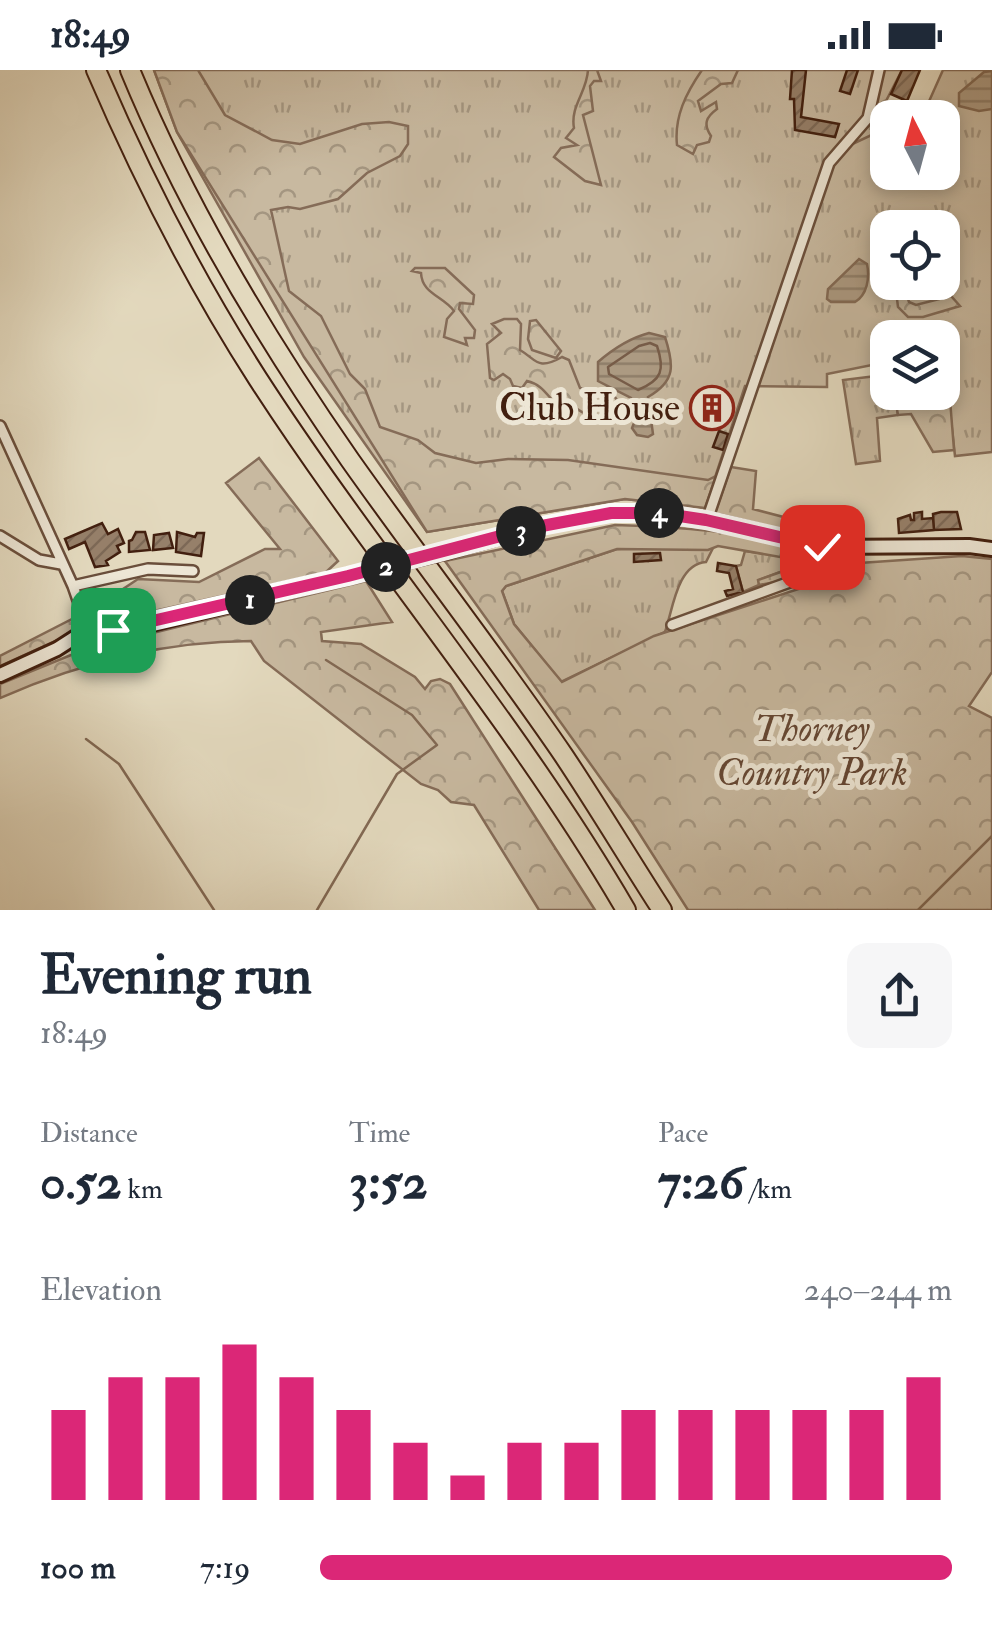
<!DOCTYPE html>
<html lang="en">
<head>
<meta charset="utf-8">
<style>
	body { margin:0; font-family:"IM FELL Double Pica",serif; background:#f6f6f7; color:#1f2937; height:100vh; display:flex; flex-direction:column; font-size:38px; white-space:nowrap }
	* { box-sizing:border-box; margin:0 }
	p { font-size:32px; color:#747a83 }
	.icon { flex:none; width:55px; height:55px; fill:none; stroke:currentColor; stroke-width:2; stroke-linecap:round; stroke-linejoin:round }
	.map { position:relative; height:840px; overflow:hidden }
	.details { display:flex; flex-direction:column; background:#fff; flex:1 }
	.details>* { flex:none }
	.needle { width:65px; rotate:354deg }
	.buttons { position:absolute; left:870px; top:30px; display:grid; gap:20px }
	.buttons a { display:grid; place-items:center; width:90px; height:90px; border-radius:20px; background:#fff; box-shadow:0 5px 15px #0003; font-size:50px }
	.pin { position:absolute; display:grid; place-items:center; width:85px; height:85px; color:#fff; margin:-42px; border-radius:20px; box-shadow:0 5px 15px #0006 }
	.km { position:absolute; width:50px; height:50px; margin:-25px; border-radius:50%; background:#222; color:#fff; font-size:28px; line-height:50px; text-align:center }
	.round { display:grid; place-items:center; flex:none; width:105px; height:105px; border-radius:20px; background:#f6f6f7 }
	.headline { display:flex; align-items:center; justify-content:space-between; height:170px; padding:0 40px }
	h1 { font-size:55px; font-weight:700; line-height:75px }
	.metrics { display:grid; grid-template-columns:repeat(3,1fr); gap:15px; height:170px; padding:10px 40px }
	.metrics div { display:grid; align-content:center }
	.metrics b { font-size:50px; font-weight:700 }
	.metrics small { font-size:28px; font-weight:400 }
	.metrics p { font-size:28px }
	.chart { height:280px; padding:20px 40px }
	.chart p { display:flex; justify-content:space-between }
	.chart svg { width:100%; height:180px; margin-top:10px; stroke:#db2777; stroke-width:6 }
	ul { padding:0 40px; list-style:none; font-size:32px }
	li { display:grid; grid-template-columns:160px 120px 1fr; align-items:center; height:75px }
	li i { height:25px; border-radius:12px; background:#db2777 }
	.status { display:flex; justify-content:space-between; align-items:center; height:70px; padding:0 50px; background:#fff; direction:ltr }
	.status svg { height:28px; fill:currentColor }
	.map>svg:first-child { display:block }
</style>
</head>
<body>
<div class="status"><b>18:49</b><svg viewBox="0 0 49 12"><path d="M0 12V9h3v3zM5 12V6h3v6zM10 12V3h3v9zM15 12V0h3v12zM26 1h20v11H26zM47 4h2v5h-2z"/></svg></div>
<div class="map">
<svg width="992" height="840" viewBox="0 0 992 840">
	<defs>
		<pattern id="grass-tufts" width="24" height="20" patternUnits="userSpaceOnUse" patternTransform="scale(2.5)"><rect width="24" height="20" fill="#c8b9a0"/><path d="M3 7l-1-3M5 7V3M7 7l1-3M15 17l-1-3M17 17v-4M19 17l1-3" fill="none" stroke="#a49681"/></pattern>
		<pattern id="forest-crowns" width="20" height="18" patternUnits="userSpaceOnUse" patternTransform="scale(2.5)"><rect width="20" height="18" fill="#c8b9a0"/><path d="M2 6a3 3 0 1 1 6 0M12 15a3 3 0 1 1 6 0" fill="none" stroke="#a49681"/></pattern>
		<pattern id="water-rules" width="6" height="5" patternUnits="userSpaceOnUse" patternTransform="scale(2.5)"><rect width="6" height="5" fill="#ac9a82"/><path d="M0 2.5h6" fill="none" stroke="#8e7d69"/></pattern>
		<pattern id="building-hatch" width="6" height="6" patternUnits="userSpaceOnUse" patternTransform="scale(2.5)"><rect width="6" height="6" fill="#96806a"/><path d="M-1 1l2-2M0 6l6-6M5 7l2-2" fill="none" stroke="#7c6856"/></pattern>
	</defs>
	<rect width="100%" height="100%" fill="#e3d9be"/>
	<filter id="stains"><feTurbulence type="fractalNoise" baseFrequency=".002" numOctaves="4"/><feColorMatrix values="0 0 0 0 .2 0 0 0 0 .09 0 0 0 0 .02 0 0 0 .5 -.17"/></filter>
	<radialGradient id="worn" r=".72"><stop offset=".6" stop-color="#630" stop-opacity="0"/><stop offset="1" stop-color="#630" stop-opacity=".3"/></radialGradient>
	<path fill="url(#grass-tufts)" stroke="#856c58" stroke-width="2.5" fill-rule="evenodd" d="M154 0H877L867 48 887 53 888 102H942V48L922 47 943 0H992V382L955 386 942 268H888L887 292 827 304V317L745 316 705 438 625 429 427 462 304 287 177 62ZM888 158H942V212H888Z
		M885 305 888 322 895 324 898 345 877 348 880 391 856 394 843 310Z
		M653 477 713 478 706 492C677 494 673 539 665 562L561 612 514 554 502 521 506 516 617 479Z
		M745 481 786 487V500L759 510V515L743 522 736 496 741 495Z"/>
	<path fill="url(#forest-crowns)" stroke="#856c58" stroke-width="2.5" d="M154 0H198L225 45 272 70 300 74 362 54 389 52 408 56V74L400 86 367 103 338 129 300 139 288 137 271 140 289 221 321 246 350 304 365 319 380 357 418 370 435 383 476 393 508 389 568 390 708 410 716 406 705 438 625 429 427 462 177 62Z
		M588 0H597L601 11H594L590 16 593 41 583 45 601 115 585 111 554 87 561 78 577 75 566 68 574 58C570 36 587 22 588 0Z
		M702 0H738L732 13 721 14 698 31 701 41 716 32 717 39C706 47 703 54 711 66L709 72 697 75 693 84 677 75C674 47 686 23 702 0Z
		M882 0H902L884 35 885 41 891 47 888 48 887 58 881 56 876 63 846 77 866 55Z
		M415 198H445L474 225 473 234 460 233 459 239 475 260 474 268H465L467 275 444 267 447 249 454 241C443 226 422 224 421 203L412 201Z
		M895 213H903L909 232 916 235 951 226 960 236 923 247H908L898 237Z
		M504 249H517L521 254 520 280C537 290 537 301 562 287L569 290 580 318 615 327 628 346 626 352 582 342 563 330 553 331C545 322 540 314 527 311L522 318 513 316 510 309 503 304 494 310 490 308 487 274 501 263 492 254Z
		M536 250 561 281 556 288 532 280 528 269 530 251Z
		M943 279H946L954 380 933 382 911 344 898 345 894 323 942 322Z
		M259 388 338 491 325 503 132 546 96 537 138 509 199 512 265 479H280L226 413Z
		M731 397 756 401 753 439 864 468 865 472 804 465 715 443Z
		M615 455C678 457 741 460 801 481L807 487V496L786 510 759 515 758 510 786 500V488L718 476 708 480 617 479 506 516 502 521 514 554 562 612 654 566 814 514 830 495 962 486 992 489V602L969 636 992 648V840H688L632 752 445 491Z
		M366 511 392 552 321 562 322 571 361 574 415 607 425 619 431 611 440 609 450 614 595 840H539L474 735 451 732 438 720 421 714 264 591 251 571C163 571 80 593 0 628V614L71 585 124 570Z
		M72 549 82 559 0 596V586Z"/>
	<path fill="url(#water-rules)" stroke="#826954" stroke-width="2.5" d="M992 1V39L979 41 959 36V23L984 2Z
		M859 189 867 194C870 208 867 225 855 232H831L827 229 828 219Z
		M649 263 665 267C674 295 676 311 648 327L653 364 648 367 637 365 632 358 638 343 631 328 598 311V292C613 279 630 268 649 263Z"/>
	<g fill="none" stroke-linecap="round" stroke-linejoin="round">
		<path stroke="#775c48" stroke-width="2.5" d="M650 273 657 276C665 300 662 310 638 320L609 304 608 297 639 276Z"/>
		<path stroke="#826954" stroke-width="2.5" d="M86 669 119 694 214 840
			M317 840 397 704 437 675 412 645 326 590
			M918 840 992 766"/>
	</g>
	<path fill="url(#building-hatch)" stroke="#421f0f" stroke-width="2.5" d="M792 0H806L801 47 839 54 835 67 795 60 794 29H790Z
		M847 0H858L850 24 840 21Z
		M902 0H920L907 31 891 24Z
		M700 323 731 334 724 353 693 342Z
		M719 361 728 364 723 380 713 377Z
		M922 442V449L933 448 934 460 899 463 898 449 910 445 911 450H914V443Z
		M941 442H957L961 459 934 460 933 444Z
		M102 453 108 464 118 459 124 473 117 476 120 482 106 491 108 495 95 497 85 472 69 479 65 469Z
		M136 462H145L150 480 129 482V471L132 470Z
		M177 462 195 467 197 463H204L201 486 176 482Z
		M169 463 173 478 153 480 154 465Z
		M660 483 661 490 634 492V484Z
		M718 493 736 496 743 522 727 526 725 521 733 519 729 503 717 501Z"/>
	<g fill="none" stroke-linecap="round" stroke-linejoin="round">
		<defs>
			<path id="street" d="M0 356 73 516 88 559
				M707 450 829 93 868 48 879 0
				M0 466 39 490 61 494
				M73 516 148 499 193 501
				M672 555 809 505 822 477"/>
			<path id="secondary" d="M445 482 531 458 611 443H660L707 450 822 477 969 476 992 479
				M0 605 57 579 88 559 139 557 348 506"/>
			<path id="highway" d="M96 0C142 107 195 211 258 309 375 490 517 653 626 840
				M130 0C187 138 265 268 350 390 420 489 495 585 564 686 598 737 629 789 662 840"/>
		</defs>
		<use href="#street" stroke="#6a4e3b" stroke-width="14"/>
		<use href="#secondary" stroke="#421f0f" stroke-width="18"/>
		<use href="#highway" stroke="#421f0f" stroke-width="22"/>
		<use href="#street" stroke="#ede6d5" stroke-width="9"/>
		<use href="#secondary" stroke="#ede6d5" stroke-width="12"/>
		<use href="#highway" stroke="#e3d9be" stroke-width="18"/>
		<defs>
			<path id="secondary-bridge" d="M348 506 445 482"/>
		</defs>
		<use href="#secondary-bridge" stroke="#421f0f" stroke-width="18" stroke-linecap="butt"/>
		<use href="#secondary-bridge" stroke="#ede6d5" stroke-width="12"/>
	</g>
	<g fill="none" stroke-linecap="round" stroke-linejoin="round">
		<defs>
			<path id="route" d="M113 560 348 506 531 458 611 443H660L706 450 822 477"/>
		</defs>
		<use href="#route" stroke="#fff" stroke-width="20"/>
		<use href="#route" stroke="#db2777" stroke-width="12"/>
	</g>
	<defs>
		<symbol id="building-ring" viewBox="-11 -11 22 22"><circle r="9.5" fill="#ede6d5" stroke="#8f2418" stroke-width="1.5"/><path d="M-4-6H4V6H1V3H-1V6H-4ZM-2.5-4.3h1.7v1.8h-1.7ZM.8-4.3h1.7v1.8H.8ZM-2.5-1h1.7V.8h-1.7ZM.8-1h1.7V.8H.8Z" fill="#8f2418"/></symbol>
	</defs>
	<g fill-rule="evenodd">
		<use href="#building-ring" x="687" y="313" width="50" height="50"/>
	</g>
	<g text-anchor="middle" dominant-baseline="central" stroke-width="10" stroke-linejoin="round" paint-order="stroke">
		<g font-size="38" fill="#421f0f" stroke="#ede6d5" text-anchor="end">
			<text x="680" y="338">Club House</text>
		</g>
		<g font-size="38" font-style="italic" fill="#644633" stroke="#ede6d5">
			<text x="812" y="659">Thorney<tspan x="812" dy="44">Country Park</tspan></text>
		</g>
	</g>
	<rect width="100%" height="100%" filter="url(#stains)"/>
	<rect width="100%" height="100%" fill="url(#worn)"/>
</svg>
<div class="buttons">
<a><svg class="needle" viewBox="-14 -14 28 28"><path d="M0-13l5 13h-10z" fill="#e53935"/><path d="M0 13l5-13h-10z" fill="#747a83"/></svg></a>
<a><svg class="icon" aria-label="locate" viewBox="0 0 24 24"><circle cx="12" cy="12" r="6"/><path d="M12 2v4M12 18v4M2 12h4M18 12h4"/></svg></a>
<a><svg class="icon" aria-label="layers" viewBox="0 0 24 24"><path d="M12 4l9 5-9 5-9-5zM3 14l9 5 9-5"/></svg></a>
</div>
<div class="pin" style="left:113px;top:560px;background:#1e9e55"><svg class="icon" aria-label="arrive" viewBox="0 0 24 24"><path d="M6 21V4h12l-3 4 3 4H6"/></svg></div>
<div class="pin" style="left:822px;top:477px;background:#d93025"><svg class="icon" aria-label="check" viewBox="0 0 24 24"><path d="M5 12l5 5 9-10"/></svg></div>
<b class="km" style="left:250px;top:530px">1</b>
<b class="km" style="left:386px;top:497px">2</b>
<b class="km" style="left:521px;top:461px">3</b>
<b class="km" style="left:659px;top:443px">4</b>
</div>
<section class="details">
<div class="headline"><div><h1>Evening run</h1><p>18:49</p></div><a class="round"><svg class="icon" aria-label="share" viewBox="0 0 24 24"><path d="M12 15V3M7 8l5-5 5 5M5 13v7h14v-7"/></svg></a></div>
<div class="metrics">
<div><p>Distance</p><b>0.52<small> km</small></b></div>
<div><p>Time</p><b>3:52</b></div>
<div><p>Pace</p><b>7:26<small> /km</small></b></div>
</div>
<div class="chart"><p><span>Elevation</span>240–244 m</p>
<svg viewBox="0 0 160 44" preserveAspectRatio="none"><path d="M5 44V22M15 44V14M25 44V14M35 44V6M45 44V14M55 44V22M65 44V30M75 44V38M85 44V30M95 44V30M105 44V22M115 44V22M125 44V22M135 44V22M145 44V22M155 44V14"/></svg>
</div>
<ul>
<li><b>100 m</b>7:19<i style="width:100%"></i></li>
</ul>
</section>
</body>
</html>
